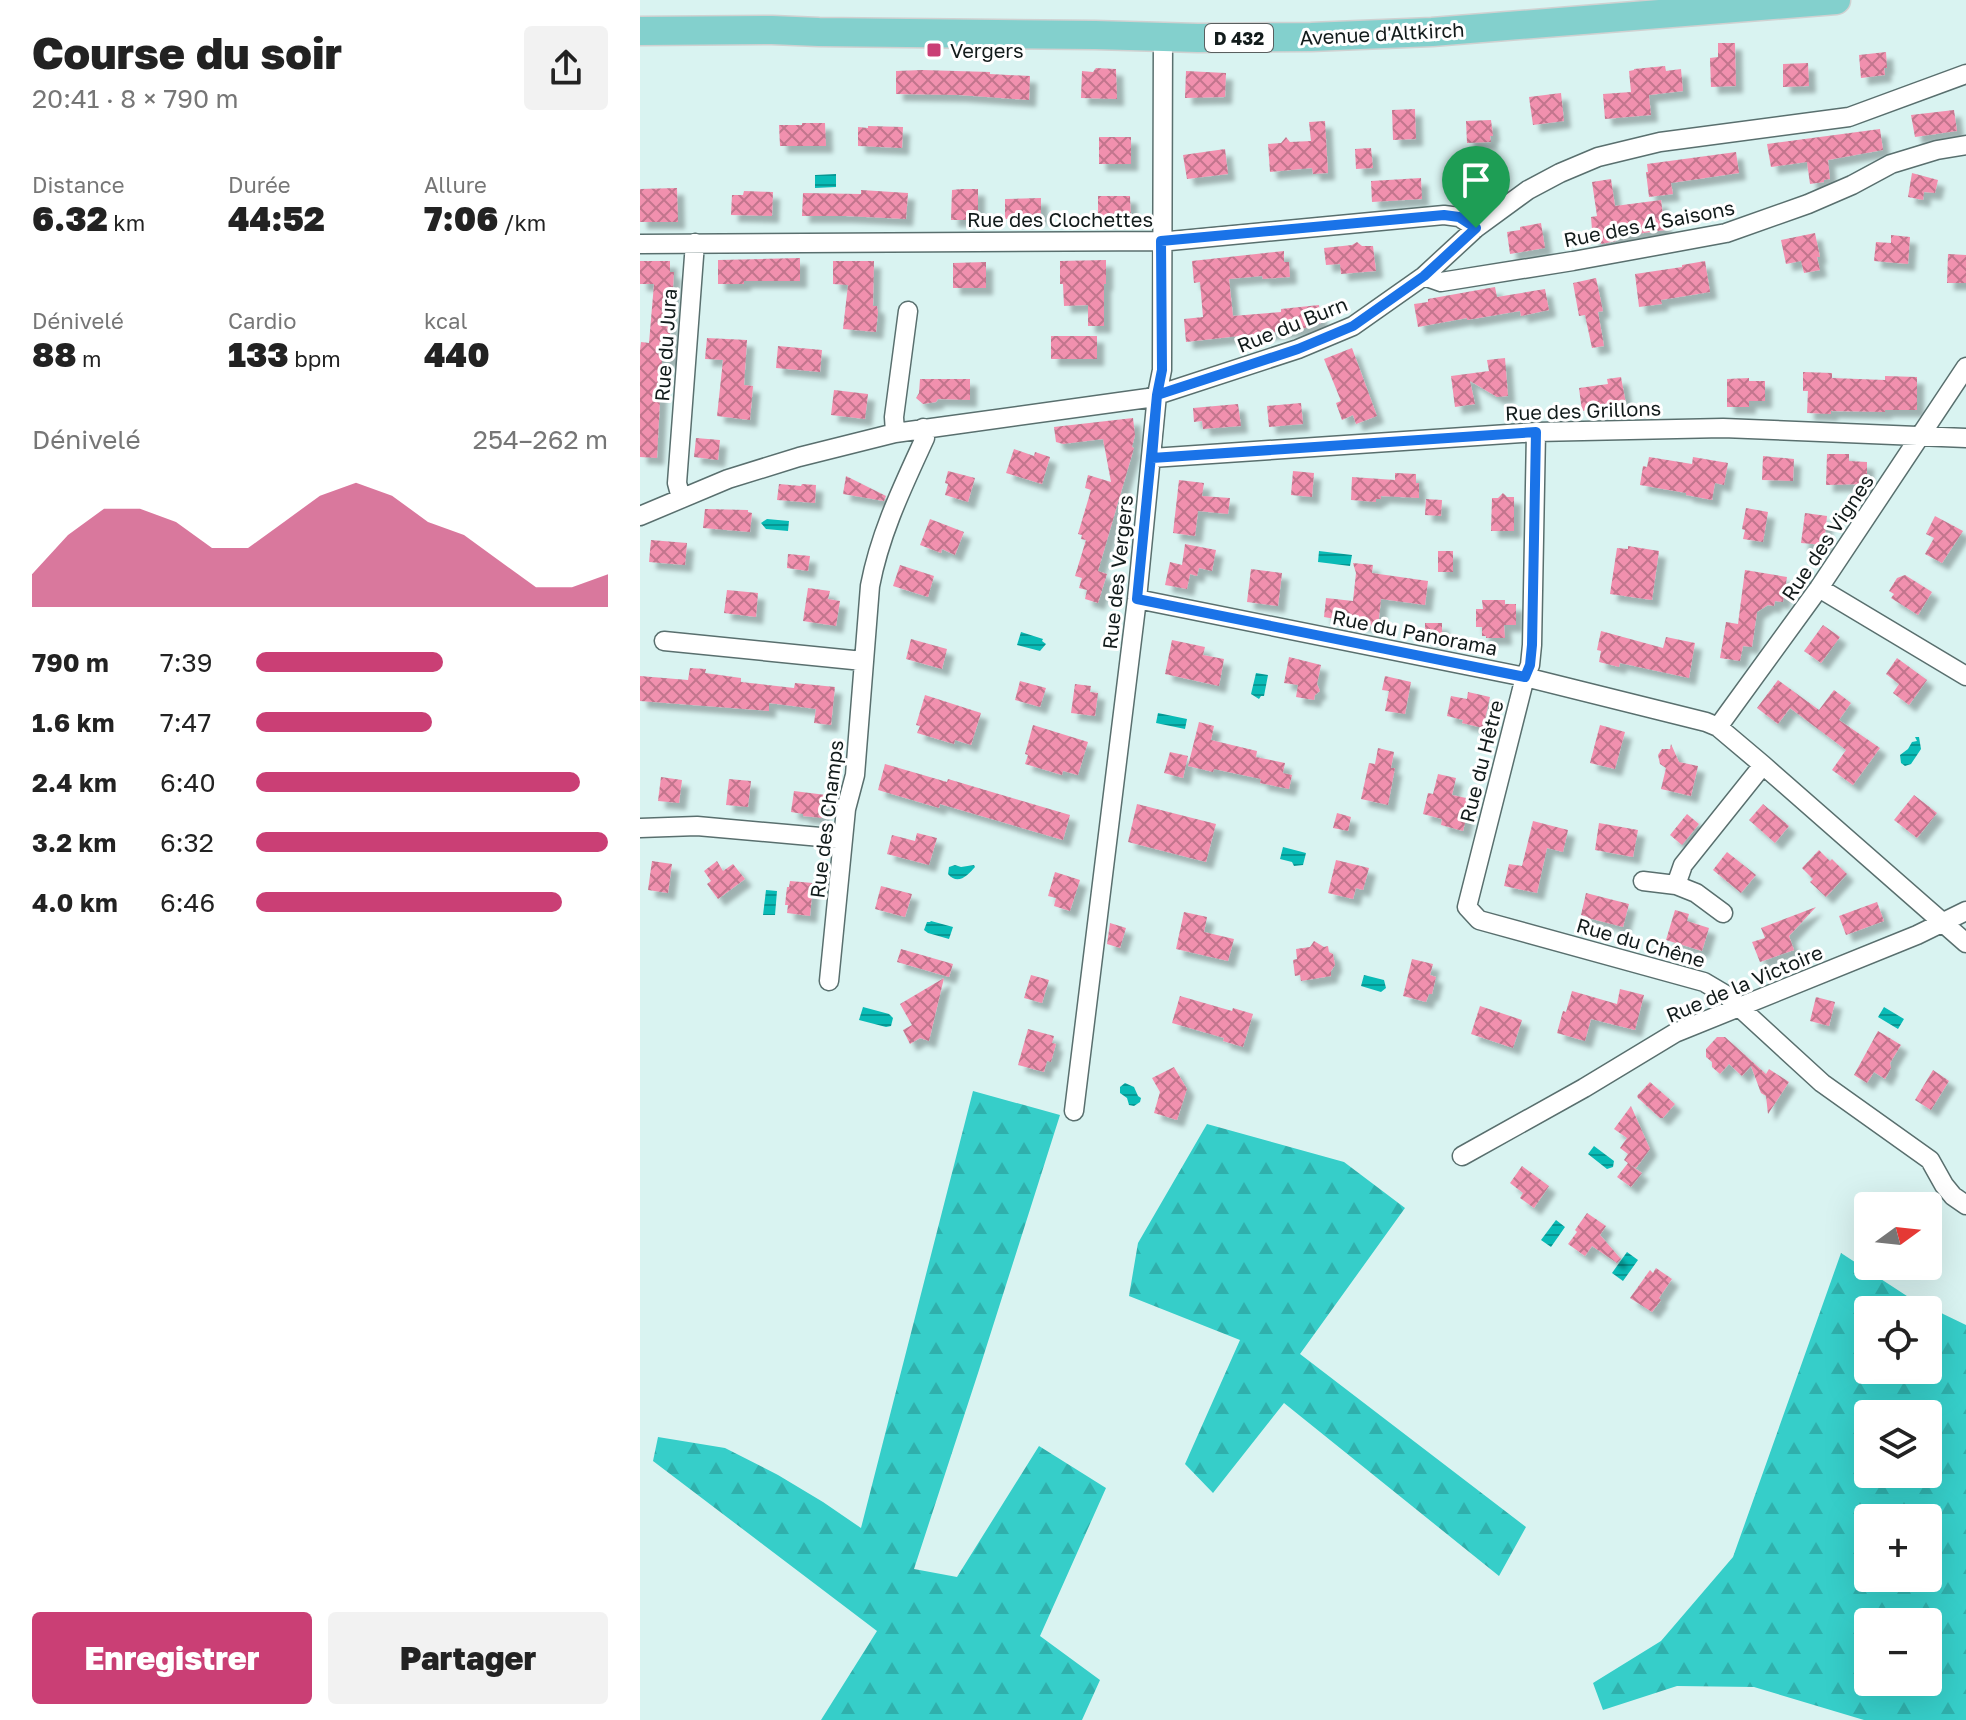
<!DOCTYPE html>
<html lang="fr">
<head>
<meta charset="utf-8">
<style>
	body { margin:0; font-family:"Golos Text",sans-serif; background:#f2f2f2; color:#222; height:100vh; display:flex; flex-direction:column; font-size:30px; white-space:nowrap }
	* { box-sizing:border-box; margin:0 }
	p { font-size:26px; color:#767676 }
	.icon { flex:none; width:44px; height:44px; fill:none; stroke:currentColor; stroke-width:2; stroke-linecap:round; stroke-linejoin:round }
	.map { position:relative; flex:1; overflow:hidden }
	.panel { display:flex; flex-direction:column; background:#fff; width:640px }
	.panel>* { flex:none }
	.needle { width:52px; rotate:75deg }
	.tools { position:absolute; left:1214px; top:1192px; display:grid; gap:16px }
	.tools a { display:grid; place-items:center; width:88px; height:88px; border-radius:8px; background:#fff; box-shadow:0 8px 32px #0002; font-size:40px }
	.pin { position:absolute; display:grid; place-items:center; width:68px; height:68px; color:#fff; margin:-82px -34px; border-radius:50% 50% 50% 0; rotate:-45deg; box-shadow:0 0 8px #0007 }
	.pin .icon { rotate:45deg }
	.round { display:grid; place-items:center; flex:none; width:84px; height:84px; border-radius:8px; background:#f2f2f2 }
	.headline { display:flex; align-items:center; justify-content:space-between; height:136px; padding:0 32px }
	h1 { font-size:44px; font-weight:800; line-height:60px }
	.stats { display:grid; grid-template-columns:repeat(3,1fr); gap:12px; height:136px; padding:8px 32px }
	.stats div { display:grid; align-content:center }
	.stats b { font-size:34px; font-weight:800 }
	.stats small { font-size:22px; font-weight:400 }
	.stats p { font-size:22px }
	.chart { height:224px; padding:16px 32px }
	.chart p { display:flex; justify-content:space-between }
	.chart svg { width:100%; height:144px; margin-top:8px; fill:#ca3f75; opacity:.7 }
	.cta { display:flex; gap:16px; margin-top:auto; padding:16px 32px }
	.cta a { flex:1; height:92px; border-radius:8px; background:#ca3f75; color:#fff; font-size:32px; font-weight:800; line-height:92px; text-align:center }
	.cta a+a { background:#f2f2f2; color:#222 }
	ul { padding:0 32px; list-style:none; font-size:26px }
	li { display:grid; grid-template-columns:128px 96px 1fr; align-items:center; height:60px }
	li i { height:20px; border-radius:10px; background:#ca3f75 }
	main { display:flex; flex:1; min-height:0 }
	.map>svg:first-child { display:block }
</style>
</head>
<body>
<main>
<section class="panel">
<div class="headline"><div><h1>Course du soir</h1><p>20:41 · 8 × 790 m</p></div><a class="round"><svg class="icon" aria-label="share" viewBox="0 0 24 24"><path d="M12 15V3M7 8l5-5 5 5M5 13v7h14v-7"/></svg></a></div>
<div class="stats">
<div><p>Distance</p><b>6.32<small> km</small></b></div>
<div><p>Durée</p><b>44:52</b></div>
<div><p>Allure</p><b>7:06<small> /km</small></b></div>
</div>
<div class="stats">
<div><p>Dénivelé</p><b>88<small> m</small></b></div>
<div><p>Cardio</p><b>133<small> bpm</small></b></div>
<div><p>kcal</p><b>440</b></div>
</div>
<div class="chart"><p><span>Dénivelé</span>254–262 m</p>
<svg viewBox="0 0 160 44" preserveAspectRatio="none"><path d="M0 44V34L10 22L20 14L30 14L40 18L50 26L60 26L70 18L80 10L90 6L100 10L110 18L120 22L130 30L140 38L150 38L160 34V44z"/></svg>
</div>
<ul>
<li><b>790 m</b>7:39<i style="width:53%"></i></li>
<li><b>1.6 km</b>7:47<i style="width:50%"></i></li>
<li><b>2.4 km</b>6:40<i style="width:92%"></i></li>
<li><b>3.2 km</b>6:32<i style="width:100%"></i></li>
<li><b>4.0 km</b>6:46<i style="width:87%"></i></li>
</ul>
<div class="cta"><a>Enregistrer</a><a>Partager</a></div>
</section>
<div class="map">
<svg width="1326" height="1720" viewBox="0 0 1326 1720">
	<defs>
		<pattern id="forest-firs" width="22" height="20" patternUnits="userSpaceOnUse" patternTransform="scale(2)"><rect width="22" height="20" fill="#36cec9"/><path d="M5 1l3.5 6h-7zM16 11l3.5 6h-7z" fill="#2fb0ac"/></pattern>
		<pattern id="water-rules" width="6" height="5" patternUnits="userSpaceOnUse" patternTransform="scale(2)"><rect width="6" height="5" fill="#08bbb6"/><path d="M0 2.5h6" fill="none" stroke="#079793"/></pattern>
		<pattern id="building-cross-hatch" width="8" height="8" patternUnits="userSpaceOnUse" patternTransform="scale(2)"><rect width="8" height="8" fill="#f190ae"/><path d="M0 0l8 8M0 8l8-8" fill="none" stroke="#c2758d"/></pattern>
		<filter id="shadow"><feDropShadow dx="7" dy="7" stdDeviation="2" flood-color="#0004"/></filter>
	</defs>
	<rect width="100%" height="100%" fill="#d9f3f1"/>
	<path fill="url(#forest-firs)" fill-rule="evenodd" d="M333 1091 420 1115 339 1370 274 1569 317 1577 399 1446 466 1488 400 1636 460 1680 442 1720H181L237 1631 13 1461 18 1437 85 1448 138 1475 183 1502 221 1528Z
		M567 1124 704 1162 765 1208 660 1354 886 1527 859 1576 644 1403 573 1493 545 1464 600 1340 489 1296 498 1243Z
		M1201 1253 1270 1298 1326 1325V1720H1224L1114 1687 1037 1686 963 1710 953 1683 1021 1641 1093 1557ZM1228 1310H1288V1370H1228ZM1288 1414V1474H1228V1414ZM1228 1518H1288V1578H1228ZM1228 1622H1288V1682H1228Z"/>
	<path fill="url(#water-rules)" d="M196 174V187L175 188V175Z
		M127 519 149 521 148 531 126 529 121 523Z
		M679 551 712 555 710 566 678 562Z
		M381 632 403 639 402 641 406 644 400 651 377 645Z
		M616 673 628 675 624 696H621L619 699 611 694Z
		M518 713 547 719 545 729 516 723Z
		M1275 737H1279L1281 749 1271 764 1265 766 1261 763 1260 755 1268 749 1272 742 1277 741Z
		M643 847 666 853 663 865 654 866 652 862 640 859Z
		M315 865 321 867 334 865 335 867C328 875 318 886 308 874L309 867Z
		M126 890 137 891 135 915H123Z
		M291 921 313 927 309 939 288 933 284 930 287 922H290Z
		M724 975 744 980 746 988 741 992 721 986Z
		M223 1007 249 1014 253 1018 251 1026 246 1027 219 1020Z
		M1244 1007 1264 1019 1258 1029 1238 1017Z
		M485 1083 494 1087 498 1096 501 1098 500 1102 494 1106 489 1105 487 1098 480 1093V1087Z
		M954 1146 974 1161 973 1167 967 1169 948 1154Z
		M916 1220 925 1227 911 1247 901 1240Z
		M987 1252 998 1260 983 1281 972 1273Z"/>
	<path fill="url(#building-cross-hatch)" filter="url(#shadow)" d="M1078 43H1095L1096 86 1071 87 1070 58 1078 57Z
		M1246 52 1247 68H1244L1245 75 1221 78 1219 55Z
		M1168 63 1169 86 1143 87V64Z
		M1025 66 1026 71 1041 69 1043 91 1009 95 1011 115 965 119 963 94 991 92 989 71 994 70V69Z
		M456 68 476 69 477 99 441 98 442 71 453 72Z
		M282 70 350 72V74L390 76 389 100 319 95 256 94V71Z
		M546 71 586 73 585 97 545 98Z
		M921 93 924 121 893 125 889 97Z
		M775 109 776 139 753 140 752 110Z
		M1314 110 1317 131 1275 137 1271 115Z
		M851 120 853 136H850L851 142 827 143 826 121Z
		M685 121 688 173 673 174 672 168 630 172 628 144 641 143 646 137 650 142 671 141 669 122Z
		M162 123H185L186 146H140L139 125H162Z
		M228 126 263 127 262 148 218 146V127L228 128Z
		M1240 129 1243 150 1188 160 1190 179 1184 180V182L1170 184 1167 162 1131 167 1127 144Z
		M459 137H491V164H459Z
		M731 148 733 168 716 169 715 149Z
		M585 149 588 174 547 179 543 155Z
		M1096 152 1099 173 1031 183 1033 194 1009 197 1006 172H1008L1007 164Z
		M1272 173 1298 180 1295 193 1284 192 1283 200 1268 197Z
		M781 178 782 199 732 202 731 181Z
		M971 179 975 206 1021 200 1025 230 976 237V241L961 244V241L953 242 951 217 957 216 952 182Z
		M37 188 38 222H0V189Z
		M321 189H338V220H311L312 190Z
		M221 190 268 193 266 219 206 216H162L163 193 221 194Z
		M104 191 133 192 132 216 91 215 92 195H103Z
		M458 196H490L491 218 458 219Z
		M401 198V218L365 219V199Z
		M901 223 905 248 870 254 867 232 880 230V227Z
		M1175 233 1180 257H1177L1180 270 1164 273 1161 261 1146 264 1141 240Z
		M1251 235 1270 237 1268 264 1234 261 1236 242 1251 243Z
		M717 242 722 246H733L736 271 701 274 700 264 686 265 684 248 712 245Z
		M644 251V262H649L650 277 623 279 622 276 589 279 593 316 641 312V309L679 305 681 323 662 329 546 342 544 319 563 317 560 282 554 283 552 261Z
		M1308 254 1326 255V283H1307Z
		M160 258V281H104V284H78V260Z
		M466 260V284H464V326H448V305L424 306 423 284H420V261Z
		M0 261H30V272H34L30 337H34L32 361 22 360 17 458 0 457V350L1 342 9 343 14 284H0Z
		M193 261H234L233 306H237L238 312 236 332 203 329 208 285 193 284Z
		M1065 261 1070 292 1021 300 1022 304 999 307 995 274 1042 267V265Z
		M346 262V288H313V263Z
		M956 278 963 311 958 312 964 346 952 348 945 315 939 316 933 283Z
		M855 287 857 297 905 289 909 310 881 316 880 311 827 320V318L778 327 774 304 788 302V299Z
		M411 336H457V359H411Z
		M67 338 107 340 104 385 113 386 110 420 77 416 83 360 65 359Z
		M138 346 182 350 180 372 136 368Z
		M712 348 737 416 716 424 713 415 702 420 696 403 701 401 684 359Z
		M865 358 868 396 857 397 830 381 835 404 815 407 811 376 849 371 847 360Z
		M1163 372 1192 373V378L1245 380V376L1277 377V410H1245V412L1191 411V414L1167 413 1168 391H1163Z
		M981 377 986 404 942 411 939 388 968 384 967 379Z
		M1109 378V381H1125V401H1109V407H1087V379Z
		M280 379H330V400L298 399 296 402 283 404 276 398 279 393Z
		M194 390 228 394 225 419 191 415Z
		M661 403 663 424 629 427 627 406Z
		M598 404 601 426 563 429 562 421 554 422 553 408Z
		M493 418 495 435 492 447 494 448 458 571 467 574 458 603 445 599 447 590 439 588 442 578 435 576 446 540 441 539 442 535 438 534 451 490 445 488 448 475 471 482 463 439 423 444 416 442 414 427Z
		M56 438 80 440 78 460 54 457Z
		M374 449 394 456 395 452 410 457 402 484 366 473Z
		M1187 454H1209V461L1227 462V484L1186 485Z
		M1123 456 1154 459 1153 481 1122 480Z
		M1009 457 1052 464 1053 457 1088 463 1084 485 1075 483 1072 500 1046 495V493L1000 485 1003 466 1007 467Z
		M308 471 335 478 328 502 305 495 308 484 305 483Z
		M653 471 674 473 672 497 651 495Z
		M755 473 776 474V483H779V498L741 496V499H736V502L711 500 712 477 755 480Z
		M206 476 246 496 244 501 203 494Z
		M539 480 564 483 562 496 590 498 588 514 558 511 555 536 533 533Z
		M139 484 161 486 162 484 176 485 175 503 137 500Z
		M863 493 867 497H874V531H851L852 498H858Z
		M786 499 802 500 801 516 785 515Z
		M1106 508 1128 512 1123 542 1103 539 1105 530 1102 529Z
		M65 509 108 510V512L112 513 110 532 63 528Z
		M1165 513 1187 516 1184 545 1161 543Z
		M1295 516 1323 531 1302 563 1285 554 1294 538 1286 534Z
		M290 519 324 532 315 555 302 549 301 553 280 545Z
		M11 540 47 543 45 565 9 562Z
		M545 544 576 550 572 571 559 568 557 576 550 574 547 589 525 585 530 562 542 565Z
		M988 546 1019 551 1012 600 970 594 977 548 988 549Z
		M798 551H813V572H798Z
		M148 554 170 556 168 571 147 568Z
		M713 563 733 565 732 573 788 581 785 605 741 599 738 627 684 617 686 598 713 601 716 573Z
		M260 565 294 576 288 597 253 586Z
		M611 569 642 573 638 606 607 602Z
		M1105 570 1147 577 1143 602 1135 601 1134 606 1128 605 1117 612 1112 647 1103 646 1100 661 1080 658 1086 622 1098 624Z
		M1265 575 1292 592 1278 615 1251 598 1254 594 1249 591 1257 578Z
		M168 588 190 591 188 599 200 601 196 626 163 621Z
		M87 590 118 593 116 617 84 613Z
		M842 600H865V604H876V625H864L865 638H846V636H842V627H836V609H843Z
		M785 623H802V640H785Z
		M1183 625 1200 637 1181 663 1164 651Z
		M961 631 1023 648 1026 637 1055 643 1049 678 980 663 979 667 959 662 961 651 957 650Z
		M271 639 307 649 302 669 266 659Z
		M532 640 565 647 563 655 584 659 579 686 525 674Z
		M649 657 681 665 677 684 680 691 675 695 674 700 656 697 658 685 644 683Z
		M1257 658 1287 680 1269 705 1253 693 1259 684 1246 674Z
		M50 668 66 669 65 673 101 678V682L154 688 155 683 195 687 191 725 174 723 176 709 129 703V711L0 701V676L48 680Z
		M745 676 771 682 765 714 745 711 749 691 742 690Z
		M1138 680 1179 710 1194 690 1211 703 1199 720 1240 748 1213 785 1192 770 1206 750 1150 708 1138 724 1117 708Z
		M380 681 406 688 400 707 375 700Z
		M435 684 451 686 450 692 458 693 455 716 431 713Z
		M828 692 850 697 843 728 822 723 823 720 807 716 811 696 827 699Z
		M285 695 341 713 331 745 315 740 314 744 277 733 280 726 276 725Z
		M559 722 574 726 571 740 617 751 616 757 645 763 643 773 652 775 649 789 620 783 621 779 574 769 573 772 548 766Z
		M393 725 448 742 438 775 423 771 422 775 385 764 388 755 385 754Z
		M960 725 985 732 975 769 950 763Z
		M1031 744 1039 762 1058 766 1051 796 1021 789 1026 768 1020 764 1018 755 1022 749H1030Z
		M738 748 754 752 751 768H755L748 805 721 799 729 763 735 764Z
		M530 752 548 756 543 778 524 773Z
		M245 764 307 782 308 779 430 815 423 840 300 804 299 808 238 790Z
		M798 774 816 778 812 795 831 799 823 831 801 825 802 819 783 814 788 793 793 794Z
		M21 777 42 780 39 803 18 801Z
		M89 779 111 781 108 807 86 805Z
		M154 791 186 795 182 818 163 816V814L151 812Z
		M1274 795 1297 813 1277 838 1254 820Z
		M497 804 576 824 566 862 488 842Z
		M1123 804 1149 826 1135 843 1109 820Z
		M697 813 711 817 708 831 693 828Z
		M1047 814 1059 824 1042 845 1030 835Z
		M893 821 928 830 923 852 907 848 897 893 864 886 869 864 882 866Z
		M959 823 998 830 993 857 955 850Z
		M277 833 297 838 289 865 247 854 252 835 275 841Z
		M1179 850 1190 861 1192 859 1207 874 1186 897 1170 882 1173 879 1162 868Z
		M1087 852 1116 875 1101 893 1073 870Z
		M696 860 729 868 723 890 716 888 713 899 688 893Z
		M12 861 32 864 28 893 8 890Z
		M77 861 83 871 93 864 105 879 78 899 67 884 71 881 64 871Z
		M415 872 440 880 430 911 414 906 416 898 408 896Z
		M150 881 173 883 170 916 147 913 148 905H145L147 887H149Z
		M241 886 272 894 265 917 235 909Z
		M946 893 989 904 983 927 948 918V917L941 915Z
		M1237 902 1244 921 1206 935 1199 916Z
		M1176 907 1149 936 1154 950 1120 962 1112 942 1125 938 1121 928Z
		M1035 910 1049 914 1047 921 1069 928 1062 951 1026 940Z
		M544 912 567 917 564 932 594 939 588 961 536 949Z
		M470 923 486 928 480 948 467 944Z
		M674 941 684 947 688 946 689 952 693 954 695 965 691 971V976L661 981 660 975 655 976 653 960 657 959 656 949 670 947Z
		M261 949 313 964 309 977 257 962Z
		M772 959 793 964 790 975 796 977 792 994H789L786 1002 763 996Z
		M391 975 409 980 402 1003 384 998Z
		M304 978 289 1041 280 1038 270 1044 263 1030 272 1025 260 1004Z
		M980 989 1004 995 995 1030 951 1019 945 1041 917 1033 923 1011 926 1012 932 991 977 1004Z
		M540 996 592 1011 593 1008 613 1014 603 1047 583 1041 584 1038 532 1023Z
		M1176 997 1195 1002 1189 1026 1170 1021Z
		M840 1006 882 1020 873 1048 831 1034Z
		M388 1029 414 1036 412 1043 416 1044 411 1062 407 1061 404 1072 378 1065Z
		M1238 1031 1261 1045 1250 1063 1251 1068 1245 1079 1234 1072 1227 1083 1214 1075Z
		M1077 1037H1085L1126 1074 1129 1069 1149 1082 1128 1114 1126 1096 1121 1093 1111 1066 1102 1076 1089 1064 1080 1074 1072 1067V1062L1066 1057V1049Z
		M534 1067 547 1089 537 1120 514 1113 520 1092 512 1078Z
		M1293 1070 1309 1081 1291 1110 1275 1100Z
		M1010 1082 1035 1104 1023 1118H1020L998 1098 997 1096Z
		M991 1106 1010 1149 996 1168 990 1165 1002 1173 991 1187 977 1177 988 1163 984 1160 988 1154 980 1148 987 1138 974 1129Z
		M882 1166 909 1186 894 1208 880 1198 883 1193 870 1183Z
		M947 1213 966 1226 960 1235 981 1259 977 1263 952 1246 945 1256 928 1244 937 1232 935 1230Z
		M1016 1268 1032 1279 1019 1298 1021 1300 1012 1312 990 1298 1010 1270 1013 1273Z"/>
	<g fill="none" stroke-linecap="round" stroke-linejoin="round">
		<defs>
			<path id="minor" d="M0 244 530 241 804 215 819 217 836 228
				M784 276 801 282 933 261 1086 233 1168 204 1212 185 1251 164 1297 150 1326 145
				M896 432 892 645 890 665 885 677 827 907 839 920 1064 982 1086 995 1182 1083 1290 1160 1304 1185 1313 1196 1326 1205
				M255 433 254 417 268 311
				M512 458 896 432 1083 428 1326 438
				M41 498 37 483 55 243
				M0 516 88 479 159 457 255 433 508 398 658 349 713 326 784 276 836 228 888 190 920 173 958 157 1020 142 1209 117 1326 74
				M1179 588 1326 676
				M497 599 885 677 1066 722 1078 727 1123 765 1326 943
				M24 641 223 661
				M1078 727 1179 588 1326 367
				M0 828 57 826 203 839
				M1003 881 1036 885 1056 893 1083 913
				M1036 885 1043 865 1123 765
				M189 981 206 809 215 775 230 586C240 533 263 486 285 438L283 428
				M434 1111 497 599 517 395 522 370 523 36
				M822 1156 944 1088 1035 1033 1277 935 1326 911"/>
			<path id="primary" d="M0 31 132 30 179 32 455 35 558 38 671 37 792 32 1196 0"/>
		</defs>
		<use href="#minor" stroke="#596f6e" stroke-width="21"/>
		<use href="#primary" stroke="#d0d1d1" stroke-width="31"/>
		<use href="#minor" stroke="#fff" stroke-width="18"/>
		<use href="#primary" stroke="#83d0cd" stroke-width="28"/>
	</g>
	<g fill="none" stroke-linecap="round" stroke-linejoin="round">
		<defs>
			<path id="route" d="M836 228 784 276 713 326 658 349 517 395 497 599 885 677 890 665 892 645 896 432 512 458 517 395 522 370 521 241 804 215 819 217 836 228"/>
		</defs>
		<use href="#route" stroke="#fff" stroke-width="16"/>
		<use href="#route" stroke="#1a73e8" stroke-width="10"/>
	</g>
	<rect fill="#ca3f75" stroke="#fff" stroke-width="3" x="286" y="42" width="16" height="16" rx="4"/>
	<g text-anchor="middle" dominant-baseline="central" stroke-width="6" stroke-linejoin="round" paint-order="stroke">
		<rect fill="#fff" stroke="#595f5f" stroke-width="2" x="565" y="24" width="68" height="28" rx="6"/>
		<g font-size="18" font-weight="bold" fill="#121b1b">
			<text x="599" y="38">D 432</text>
		</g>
		<g font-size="20" fill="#121b1b" stroke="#fff">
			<text transform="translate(742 33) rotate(-3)">Avenue d'Altkirch</text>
			<text x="420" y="219">Rue des Clochettes</text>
			<text transform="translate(1009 223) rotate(-11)">Rue des 4 Saisons</text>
			<text transform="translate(652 324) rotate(-22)">Rue du Burn</text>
			<text transform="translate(25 345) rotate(-86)">Rue du Jura</text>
			<text transform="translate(943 410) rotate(-2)">Rue des Grillons</text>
			<text transform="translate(1187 537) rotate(-56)">Rue des Vignes</text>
			<text transform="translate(477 572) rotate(-84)">Rue des Vergers</text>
			<text transform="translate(775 632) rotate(11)">Rue du Panorama</text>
			<text transform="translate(841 761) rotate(-76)">Rue du Hêtre</text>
			<text transform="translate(186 819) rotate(-83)">Rue des Champs</text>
			<text transform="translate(1001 942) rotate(16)">Rue du Chêne</text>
			<text transform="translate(1104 983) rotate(-23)">Rue de la Victoire</text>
		</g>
		<g font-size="20" fill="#121b1b" stroke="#fff" text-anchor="start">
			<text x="310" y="50">Vergers</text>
		</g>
	</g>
</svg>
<div class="tools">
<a><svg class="needle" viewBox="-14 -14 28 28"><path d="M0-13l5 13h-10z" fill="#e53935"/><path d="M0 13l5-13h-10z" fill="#767676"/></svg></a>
<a><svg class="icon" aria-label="locate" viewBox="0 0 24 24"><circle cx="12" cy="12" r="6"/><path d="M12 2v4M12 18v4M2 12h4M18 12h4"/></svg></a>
<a><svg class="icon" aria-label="layers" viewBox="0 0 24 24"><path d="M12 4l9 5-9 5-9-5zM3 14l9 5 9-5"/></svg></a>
<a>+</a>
<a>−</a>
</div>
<div class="pin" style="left:836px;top:228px;background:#1e9e55"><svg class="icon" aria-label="arrive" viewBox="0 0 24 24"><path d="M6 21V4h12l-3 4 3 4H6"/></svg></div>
</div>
</main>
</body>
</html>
